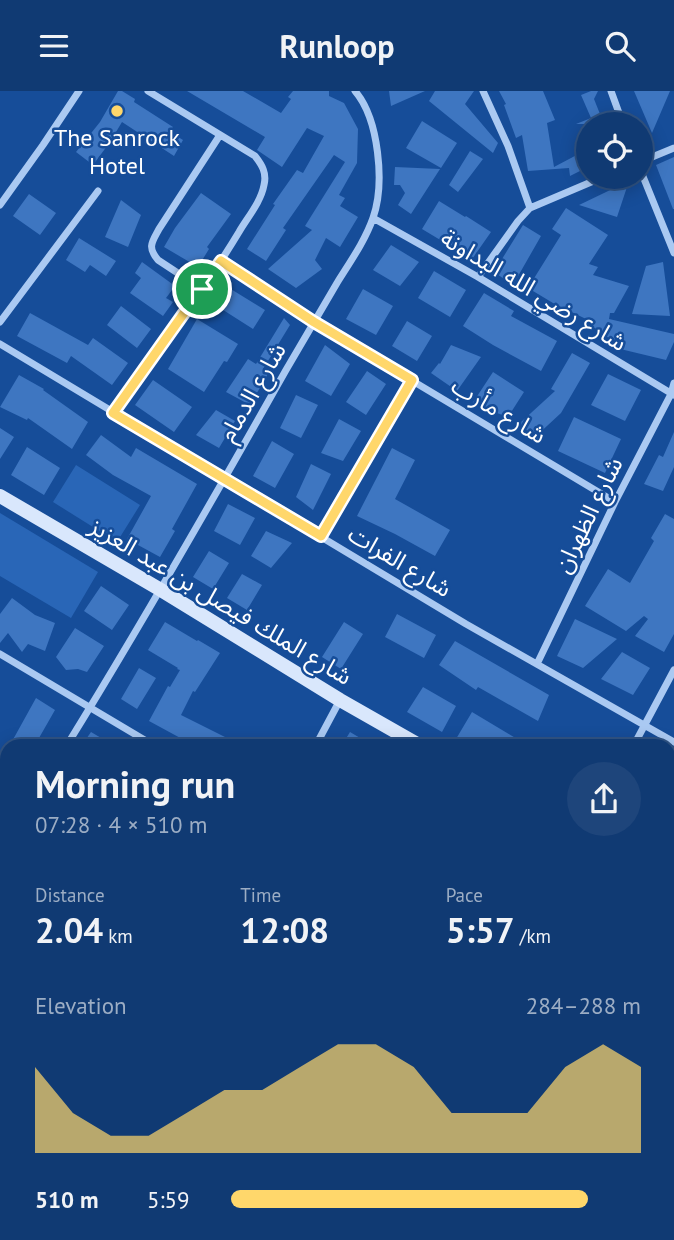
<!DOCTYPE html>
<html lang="en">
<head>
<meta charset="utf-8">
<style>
	body { margin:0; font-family:"PT Sans","Noto Sans Arabic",sans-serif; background:#1e457b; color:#f1f3f6; height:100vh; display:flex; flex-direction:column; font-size:26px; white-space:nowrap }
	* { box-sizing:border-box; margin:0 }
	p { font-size:23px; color:#9cadc4 }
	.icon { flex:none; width:38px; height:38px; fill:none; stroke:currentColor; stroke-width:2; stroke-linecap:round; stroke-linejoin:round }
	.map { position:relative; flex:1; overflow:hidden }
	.panel { position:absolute; left:0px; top:648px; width:676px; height:502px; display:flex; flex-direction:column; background:#103a73; border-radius:21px 21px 0 0; box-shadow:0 4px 18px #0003,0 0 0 2px #305485 }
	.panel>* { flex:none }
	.buttons { position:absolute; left:576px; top:21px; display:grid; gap:14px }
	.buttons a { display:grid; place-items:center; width:77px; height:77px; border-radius:50%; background:#103a73; box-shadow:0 4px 18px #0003,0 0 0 2px #305485; font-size:35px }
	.pin { position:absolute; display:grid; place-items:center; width:60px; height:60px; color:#fff; margin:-30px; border:4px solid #fff; border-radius:50%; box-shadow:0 2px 7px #0007 }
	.round { display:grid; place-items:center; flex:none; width:74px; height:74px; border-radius:37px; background:#1e457b }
	.overview { display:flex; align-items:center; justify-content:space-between; height:119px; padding:0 35px }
	h1 { font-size:38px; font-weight:600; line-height:52px }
	.metrics { display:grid; grid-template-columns:repeat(3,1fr); gap:10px; height:119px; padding:7px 35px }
	.metrics div { display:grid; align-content:center }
	.metrics b { font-size:35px; font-weight:600 }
	.metrics small { font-size:19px; font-weight:400 }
	.metrics p { font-size:19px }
	.chart { height:196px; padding:14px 35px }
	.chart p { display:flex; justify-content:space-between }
	.chart svg { width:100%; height:126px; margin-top:7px; fill:#ffd76b; opacity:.7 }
	ul { padding:0 35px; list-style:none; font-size:23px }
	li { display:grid; grid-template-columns:112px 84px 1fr; align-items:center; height:52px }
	li i { height:18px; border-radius:9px; background:#ffd76b }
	header { display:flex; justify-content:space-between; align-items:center; height:91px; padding:0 35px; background:#103a73; font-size:32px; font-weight:600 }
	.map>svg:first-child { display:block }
</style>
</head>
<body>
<header><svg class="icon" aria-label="menu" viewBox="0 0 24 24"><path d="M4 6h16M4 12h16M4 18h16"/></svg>Runloop<svg class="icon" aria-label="search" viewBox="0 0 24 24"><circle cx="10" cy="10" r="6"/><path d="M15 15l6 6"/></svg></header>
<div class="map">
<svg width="674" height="1149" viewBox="0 0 674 1149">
	<rect width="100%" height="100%" fill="#164d99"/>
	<path fill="#2966b7" d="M76 374 140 414 117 451 53 411Z
		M0 422 98 481 71 527 0 485Z"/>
	<path fill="#3e76c1" d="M118 0H122L135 8 134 11 173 36 170 41 183 49 174 65 122 31 110 51 93 74 76 61 100 31Z
		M187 0H243L281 22 291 8 288 6 293 0H329V5L344 12 358 38 357 72 339 104 345 107 340 115 358 126 340 156 326 147 315 169 322 178 296 197 268 178 312 139 305 135 345 71 334 64 283 137 286 139 266 170 247 158 275 114 273 113 297 79 303 82 324 45 307 37 282 76 257 59 265 46Z
		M389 0H425L391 15Z
		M435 0H474L465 13 498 52 493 62 429 10Z
		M499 0H543L555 29 547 32 554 76 588 58V76L570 85 569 77 528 80 522 44 516 47 504 14 506 13Z
		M591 0H598L594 8 604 33H576L591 27 581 4Z
		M634 0H670L652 42Z
		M422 30 457 52 441 77 406 57Z
		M470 60 483 68 458 101 449 94Z
		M674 66V118H673L656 74Z
		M395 76 440 78 411 123 398 114 405 102 400 94H394Z
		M629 90 617 126 579 114Z
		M201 102 231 123 207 156 209 158 198 176 164 156 175 137Z
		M29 103 56 122 40 144 13 125Z
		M121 109 141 124 128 156 105 146Z
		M439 110 465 126 466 125 491 141 470 171 447 153 422 138Z
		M566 117 608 144 589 173 598 176 593 184 629 195 614 222H610L609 228 674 243V251L666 269 612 256 613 250 585 230 586 228 553 212 528 197 561 144 552 138Z
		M523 134 541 145 513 194 494 181Z
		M79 147 116 170 106 185 90 174 85 181 66 169Z
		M391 154 419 171 400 195 373 179Z
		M142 171 175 195 166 207 173 211 163 225 130 202 141 187 135 182Z
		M663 171 670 225 632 223 646 175Z
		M434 180 466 199 450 226 418 207Z
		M221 192 265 219 253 238 209 210Z
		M363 198 393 215 376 244 346 228Z
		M484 202 514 220 511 225 557 250 541 280 493 254 463 235Z
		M121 215 151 238 137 257 107 234Z
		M30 222 88 254 93 247 128 272 112 294 71 265 67 272 17 245Z
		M284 227 290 234 263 278 269 281 250 314 226 301 248 268 256 273Z
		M197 228 238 253 227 271 224 270 204 301 168 278Z
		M407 230 432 245 417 270 392 255Z
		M325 254 350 273 331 305 305 290Z
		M451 254 481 266 457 300 431 282 439 272 440 273Z
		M572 262 590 272 561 322 534 347 520 332 555 300 551 298Z
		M367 280 386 293 366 324 346 311Z
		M493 281 524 301 508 326 472 313Z
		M608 283 641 299 625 330 591 314Z
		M19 284 44 298 43 299 88 331 72 358 28 327 27 329 0 316Z
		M153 289 192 316 174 341 135 314Z
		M296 304 318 314 301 347 280 337Z
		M216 319 235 330 219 357 196 344Z
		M574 326 621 348 605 382 558 360Z
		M339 328 361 340 343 370 321 362Z
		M0 337 14 346 0 368Z
		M674 341V376L663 400 644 393 659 364 663 366Z
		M101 344 131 366 136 357 197 393 172 438 175 440 160 466 127 448 151 405 113 384 86 364Z
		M272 350 294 363 275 397 253 385Z
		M27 356 60 377 44 404 11 384Z
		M392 357 415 369 395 408 450 439 435 465 395 443 357 425Z
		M311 373 331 383 313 419 296 406Z
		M228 413 255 427 240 454 214 440Z
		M665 423 674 428V543L664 561 635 545 648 528 644 525 626 540 585 515 608 478 630 492 654 450 651 447Z
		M266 440 292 452 271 477 251 465Z
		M209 460 229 472 213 498 193 486Z
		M242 483 262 494 247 519 227 507Z
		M101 495 129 514 112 539 84 520Z
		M12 507 35 524 55 532 45 560 28 553 22 561 8 542 0 552V523Z
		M397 523 436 544 424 567 385 546Z
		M575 528 617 548 583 577 557 565Z
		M165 531 197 550 198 549 220 562 195 601 193 600 181 624 241 654H181L184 649 149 630 168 595 170 596 180 579 177 578 178 577 148 559Z
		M344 531 363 543 341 578 322 566Z
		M75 537 104 555 87 581 78 578 66 579 56 566Z
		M455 550 549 604 538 630 478 596 476 599 439 574Z
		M622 561 650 577 633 604 601 588Z
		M139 577 156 587 137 618 121 608Z
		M423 596 456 615 442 641 407 621Z
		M36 607 55 619 35 654H10Z
		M472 621 527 654H466L456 648Z
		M91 641 113 654H82Z
		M350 641 372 654H342Z"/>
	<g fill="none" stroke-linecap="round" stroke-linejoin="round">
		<path stroke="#aac9f2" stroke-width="7" d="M483 0 508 55 530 117
			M611 0 623 33
			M640 71 674 57
			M640 78 674 162
			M0 114 43 54 79 0
			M373 127 478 186 674 304
			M221 170 314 231 615 411
			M478 186 518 130 530 117 603 86
			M202 198 158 169C147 156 152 151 159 138L220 44
			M0 231 98 100
			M0 253 466 533 674 651
			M113 322C156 262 201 204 239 141 247 127 261 111 264 94 267 82 262 74 255 65L148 0
			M321 445 383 336 412 289
			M0 563 153 654
			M537 573 615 411 671 303 674 292
			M67 654C143 531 215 405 286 279 303 250 320 221 337 192 350 171 365 150 373 127 385 93 379 28 355 0
			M316 654 340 609
			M634 654 674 579
			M0 702 7 706
			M0 769 7 756
			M0 835 7 839
			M668 943 674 946
			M0 981 7 968
			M668 1013 674 1003
			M0 1108 7 1111
			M66 1143 77 1149
			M316 1143 327 1149
			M576 1143 588 1149
			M54 1149V1143
			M381 1149 384 1143"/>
		<path stroke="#d9e7fc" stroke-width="14" d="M0 405 161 499 340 609 419 654
			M668 794 674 797"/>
	</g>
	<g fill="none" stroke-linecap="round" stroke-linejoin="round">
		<defs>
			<path id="route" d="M221 170 314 231 412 289 321 445 113 322Z"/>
		</defs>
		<use href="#route" stroke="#fff" stroke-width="14"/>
		<use href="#route" stroke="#ffd76b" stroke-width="9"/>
	</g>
	<circle fill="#ffd76b" stroke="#164d99" stroke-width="2.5" cx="117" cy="20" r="7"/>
	<g text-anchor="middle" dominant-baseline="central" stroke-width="5" stroke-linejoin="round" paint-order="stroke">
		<g font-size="24" fill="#fff" stroke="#164d99">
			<text x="117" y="46">The Sanrock<tspan x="117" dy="28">Hotel</tspan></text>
		</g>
		<g font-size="24" fill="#fff" stroke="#164d99">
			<text transform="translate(534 199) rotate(31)">شارع رضي الله البداونة</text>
			<text transform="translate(252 301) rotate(-60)">شارع الدمام</text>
			<text transform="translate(499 319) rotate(31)">شارع مأرب</text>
			<text transform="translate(588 424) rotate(-64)">شارع الظهران</text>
			<text transform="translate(400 470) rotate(31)">شارع الفرات</text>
			<text transform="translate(221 510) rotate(31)">شارع الملك فيصل بن عبد العزيز</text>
		</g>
	</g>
</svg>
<div class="buttons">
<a><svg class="icon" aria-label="locate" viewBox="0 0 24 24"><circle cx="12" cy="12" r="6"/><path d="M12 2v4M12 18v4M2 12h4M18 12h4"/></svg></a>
</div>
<div class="pin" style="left:202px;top:198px;background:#1e9e55"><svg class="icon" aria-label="arrive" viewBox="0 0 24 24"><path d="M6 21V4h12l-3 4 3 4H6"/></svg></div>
<section class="panel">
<div class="overview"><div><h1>Morning run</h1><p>07:28 · 4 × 510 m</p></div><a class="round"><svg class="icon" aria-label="share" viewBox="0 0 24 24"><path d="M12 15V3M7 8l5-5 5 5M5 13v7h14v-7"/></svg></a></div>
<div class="metrics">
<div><p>Distance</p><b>2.04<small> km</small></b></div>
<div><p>Time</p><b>12:08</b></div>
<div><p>Pace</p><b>5:57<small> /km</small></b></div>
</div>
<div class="chart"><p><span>Elevation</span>284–288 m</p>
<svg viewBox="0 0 160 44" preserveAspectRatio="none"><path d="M0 44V14L10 30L20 38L30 38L40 30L50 22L60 22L70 14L80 6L90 6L100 14L110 30L120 30L130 30L140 14L150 6L160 14V44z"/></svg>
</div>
<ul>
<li><b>510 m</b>5:59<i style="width:87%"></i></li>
</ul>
</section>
</div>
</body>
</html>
